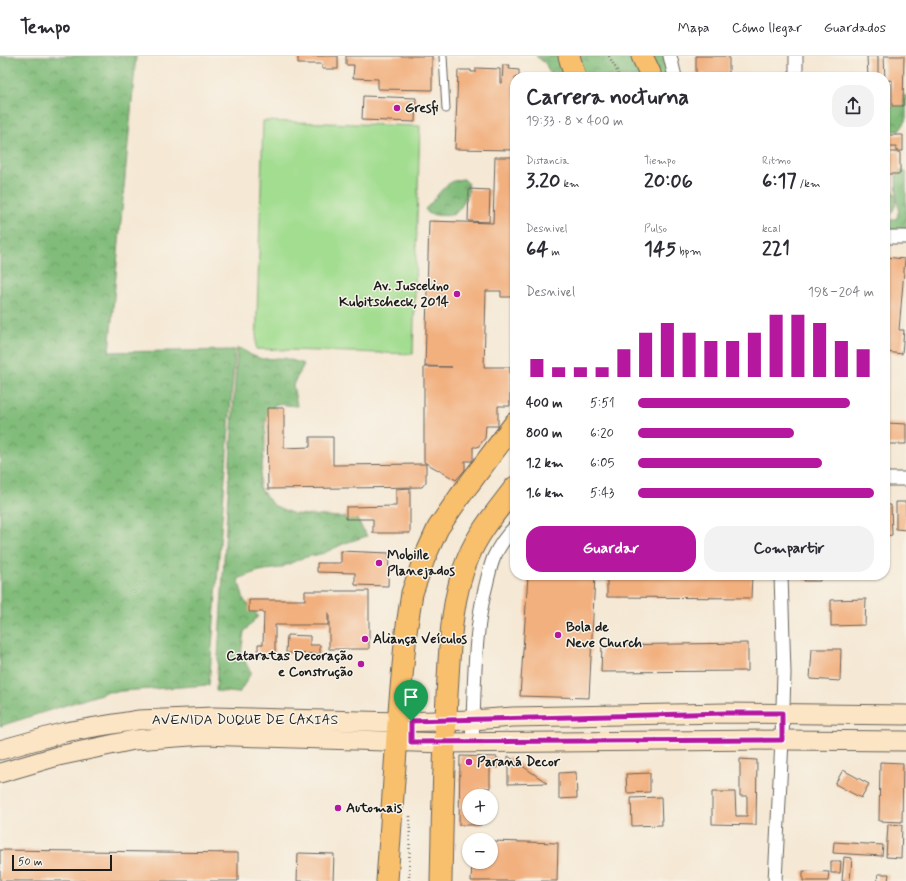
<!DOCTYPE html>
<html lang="es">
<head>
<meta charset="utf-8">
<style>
	body { margin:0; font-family:Mynerve,sans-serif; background:#f2f2f3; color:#2b2b33; height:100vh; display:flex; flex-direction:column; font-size:15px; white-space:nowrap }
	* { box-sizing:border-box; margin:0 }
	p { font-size:13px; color:#7c7c81 }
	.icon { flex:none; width:22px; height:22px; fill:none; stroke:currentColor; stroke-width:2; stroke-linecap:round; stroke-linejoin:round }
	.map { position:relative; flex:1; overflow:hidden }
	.side { position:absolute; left:510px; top:16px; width:380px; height:508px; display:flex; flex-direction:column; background:#fff; border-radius:16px; box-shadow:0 1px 3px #0004 }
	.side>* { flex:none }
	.controls { position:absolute; left:462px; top:733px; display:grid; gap:8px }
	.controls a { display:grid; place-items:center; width:36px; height:36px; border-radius:50%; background:#fff; box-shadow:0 1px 3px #0004; font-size:20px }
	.scale { position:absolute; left:12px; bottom:10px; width:100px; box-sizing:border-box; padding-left:4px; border:2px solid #1c1c1c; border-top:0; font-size:11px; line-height:14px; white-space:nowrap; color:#1c1c1c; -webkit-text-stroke:3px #f7f3e8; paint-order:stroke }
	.pin { position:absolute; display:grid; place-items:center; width:34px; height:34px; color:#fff; margin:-41px -17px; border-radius:50% 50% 50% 0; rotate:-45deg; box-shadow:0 0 4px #0007 }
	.pin .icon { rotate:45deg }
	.round { display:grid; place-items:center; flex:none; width:42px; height:42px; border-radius:16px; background:#f2f2f3 }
	.head { display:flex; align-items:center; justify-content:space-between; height:68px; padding:0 16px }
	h1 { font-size:22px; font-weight:700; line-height:30px }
	.metrics { display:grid; grid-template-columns:repeat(3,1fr); gap:6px; height:68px; padding:4px 16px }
	.metrics div { display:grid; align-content:center }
	.metrics b { font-size:20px; font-weight:700 }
	.metrics small { font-size:11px; font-weight:400 }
	.metrics p { font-size:11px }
	.chart { height:112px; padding:8px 16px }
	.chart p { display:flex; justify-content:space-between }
	.chart svg { width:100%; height:72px; margin-top:4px; stroke:#b5179e; stroke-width:6 }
	.cta { display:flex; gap:8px; margin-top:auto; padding:8px 16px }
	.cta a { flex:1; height:46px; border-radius:16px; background:#b5179e; color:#fff; font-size:16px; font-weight:700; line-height:46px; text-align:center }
	.cta a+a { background:#f2f2f3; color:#2b2b33 }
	ul { padding:0 16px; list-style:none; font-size:13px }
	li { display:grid; grid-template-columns:64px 48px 1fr; align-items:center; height:30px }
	li i { height:10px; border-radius:5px; background:#b5179e }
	header { display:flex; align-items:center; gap:24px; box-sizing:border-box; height:56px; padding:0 20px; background:#fff; border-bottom:1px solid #e1e1e2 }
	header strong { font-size:19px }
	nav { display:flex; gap:22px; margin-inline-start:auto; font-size:14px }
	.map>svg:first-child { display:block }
</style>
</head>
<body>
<header>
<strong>Tempo</strong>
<nav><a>Mapa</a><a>Cómo llegar</a><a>Guardados</a></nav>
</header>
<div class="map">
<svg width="906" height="825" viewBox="0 0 906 825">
	<defs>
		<pattern id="forest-crowns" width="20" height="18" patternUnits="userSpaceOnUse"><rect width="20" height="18" fill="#81bc7a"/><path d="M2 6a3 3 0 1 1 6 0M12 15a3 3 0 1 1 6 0" fill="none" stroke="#699863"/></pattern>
	</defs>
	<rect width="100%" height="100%" fill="#f7f3e8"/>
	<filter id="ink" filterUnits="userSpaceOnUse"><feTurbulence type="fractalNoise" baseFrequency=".025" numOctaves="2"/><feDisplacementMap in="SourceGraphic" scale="8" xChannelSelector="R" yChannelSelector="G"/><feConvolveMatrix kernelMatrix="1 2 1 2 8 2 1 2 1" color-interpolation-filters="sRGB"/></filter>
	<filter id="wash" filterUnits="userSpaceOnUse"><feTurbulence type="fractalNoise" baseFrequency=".012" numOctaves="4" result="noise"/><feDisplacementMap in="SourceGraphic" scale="16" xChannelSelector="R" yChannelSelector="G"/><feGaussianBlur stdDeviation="0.9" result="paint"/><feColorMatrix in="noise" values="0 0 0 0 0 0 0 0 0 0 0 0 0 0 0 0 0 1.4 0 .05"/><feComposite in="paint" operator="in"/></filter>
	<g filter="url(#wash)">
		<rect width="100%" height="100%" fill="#f5e8d4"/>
		<path fill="url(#forest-crowns)" stroke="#4e6c4b" d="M0 0H136L109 296 235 294 209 629 107 636 0 670Z
			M536 0H636L648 21H551L546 8Z
			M644 0H667L672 21H652Z
			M903 39 906 40V65L899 75H892L886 71V51L895 50Z
			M899 115 906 116V176L885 180V166L897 162 899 153 897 146 896 120Z
			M464 123C465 124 467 126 468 128 471 135 461 154 454 158 447 161 436 159 429 158L425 153C439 141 443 124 464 123Z
			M888 132 892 133C899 142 896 157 885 162V137Z
			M237 292 242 293 251 299 262 303 284 302 304 308 293 329 297 350 275 348 265 367V389L259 431 273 449 294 458 356 462 367 480 345 487 324 497 302 502 280 512 259 515 238 523 244 544 258 560 244 576 241 598 251 617 239 637 216 635Z"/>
		<path fill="#a2dd90" stroke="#5f7c56" d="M263 65 420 70 413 298 256 293Z"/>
		<g id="blocks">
			<path fill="#f2b07f" d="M298 0H338V13H322V8H298Z
				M346 0H432V34L378 33V23L353 22 354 9H346Z
				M696 0H729V19L696 18Z
				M867 0H878V21H868Z
				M884 0H904L903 50H892V24L885 25Z
				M503 9H510L509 13 519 14V21H515V94L455 93 458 14H471V16H476V12L500 13V27H502Z
				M363 40 416 42 415 66 362 64Z
				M888 79H903V95H896V91H888Z
				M885 96H900V118H885Z
				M495 101H515V236L514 241H501V235H486L484 311H510V350H498V370H486L485 382 478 391H473V405H465V414L456 424 424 406V311H452L425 310 429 165 493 167Z
				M469 133 490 134 489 166 468 165Z
				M885 201 905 203 899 274H904L902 298 887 296 888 273H885Z
				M267 352H284V392L310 391V381H333V409L426 408V426L422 431 268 433Z
				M887 367 906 368V388H887Z
				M410 432V477H373V463H346V451L396 450V433Z
				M896 446H906V474L896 473Z
				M885 449H891L892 479 885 480Z
				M341 495 389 497 388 530 355 529V517L317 516V507H341Z
				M528 519H595L589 642 520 640Z
				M607 519H752L751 542 607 541Z
				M804 519H820V525H804Z
				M305 535H369V593H329V557H328V569H275V599H258V588H263L264 556H249V544H305Z
				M866 543 865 569 831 570V544Z
				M287 579 310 580V589H320V598L286 597Z
				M748 587V615L601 616 602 589Z
				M812 593H841L840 625 810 623Z
				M460 700 497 701V712L490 711V732H481V740H469V762H481V769H459Z
				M508 700 547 727 508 728Z
				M740 703 757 704 756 769 712 768V736H735L736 760H747V740H740Z
				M880 706 903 707 902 766 879 765Z
				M843 714 869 728 861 742 835 728Z
				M576 716 577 742 559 743V717Z
				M650 717V736L627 737 626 718Z
				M661 741 662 769 632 770 631 742Z
				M888 768 902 769 901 802 886 801Z
				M491 785 558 787 557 825H471L472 806H491Z
				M834 786 883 789 882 800 833 797Z
				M0 794 238 797V825H0Z
				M298 797 334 798 333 825H297Z
				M844 801 852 802 850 825H842Z
				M831 805H841L840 817H831Z
				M803 815 829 816 828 825H803Z
				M878 818H889L888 825H877Z"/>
		</g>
	</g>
	<g filter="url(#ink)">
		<use href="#blocks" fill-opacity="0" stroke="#68635c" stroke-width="1"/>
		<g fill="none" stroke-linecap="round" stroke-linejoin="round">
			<defs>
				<path id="service" d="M443 0 446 53"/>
				<path id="minor" d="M670 0 675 21
					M796 21V0
					M885 181H906
					M885 423H906
					M472 687C475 633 473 577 487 525 489 517 491 508 494 501 499 490 507 479 515 471
					M775 825 782 684 784 617 781 519"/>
				<path id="secondary" d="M0 694 65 676 138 664 214 661 398 666 473 664 513 661 726 657 906 659
					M0 717 58 700 134 684 205 679 444 687 782 684 906 685"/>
				<path id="primary" d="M569 0 575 21
					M642 0 650 17V21
					M387 825 398 666 406 576 412 537 424 503 438 472 460 440 515 367
					M441 825C442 763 444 701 447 639 450 594 450 544 468 502 479 475 498 454 515 431"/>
			</defs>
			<use href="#service" stroke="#68635c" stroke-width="9"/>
			<use href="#minor" stroke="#68635c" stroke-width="15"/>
			<use href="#secondary" stroke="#68635c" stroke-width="21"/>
			<use href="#primary" stroke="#68635c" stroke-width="23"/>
			<path stroke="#68635c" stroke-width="2.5" stroke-dasharray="1 3" stroke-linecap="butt" d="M609 0 618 17V21
				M409 825 410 760"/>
			<use href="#service" stroke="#fff" stroke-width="7"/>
			<use href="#minor" stroke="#fff" stroke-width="13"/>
			<use href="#secondary" stroke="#fce5c4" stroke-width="19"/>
			<use href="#primary" stroke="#f8bf6c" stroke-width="21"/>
		</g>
	</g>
	<g fill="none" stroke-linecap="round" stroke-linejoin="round" filter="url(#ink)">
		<defs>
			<path id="route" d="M726 657H782V684L411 686V665C516 662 621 659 726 657Z"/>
		</defs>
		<use href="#route" stroke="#fff" stroke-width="8"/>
		<use href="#route" stroke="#b5179e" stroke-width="5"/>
	</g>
	<g fill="#b5179e" stroke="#f7f3e8" stroke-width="1.5">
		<circle cx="397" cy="52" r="4"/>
		<circle cx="457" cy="238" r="4"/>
		<circle cx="379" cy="507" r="4"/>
		<circle cx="558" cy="579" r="4"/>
		<circle cx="365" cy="583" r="4"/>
		<circle cx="361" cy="608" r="4"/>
		<circle cx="469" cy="706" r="4"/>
		<circle cx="338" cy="752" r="4"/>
	</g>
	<g text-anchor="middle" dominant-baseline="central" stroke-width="3" stroke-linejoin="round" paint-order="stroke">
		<g font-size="14" font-weight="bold" fill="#1c1c1c" stroke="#f7f3e8" text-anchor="start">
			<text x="405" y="52">Gresfi</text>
			<text x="449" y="230" text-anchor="end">Av. Juscelino<tspan x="449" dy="16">Kubitscheck, 2014</tspan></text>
			<text x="387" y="499">Mobille<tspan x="387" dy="16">Planejados</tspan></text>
			<text x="566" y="571">Bola de<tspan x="566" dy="16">Neve Church</tspan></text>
			<text x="373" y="583">Aliança Veículos</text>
			<text x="353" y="600" text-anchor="end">Cataratas Decoração<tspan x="353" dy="16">e Construção</tspan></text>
			<text x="477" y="706">Paraná Decor</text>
			<text x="346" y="752">Automais</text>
		</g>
		<g font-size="14" fill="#1c1c1c" stroke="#f7f3e8">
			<text x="245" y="664">AVENIDA DUQUE DE CAXIAS</text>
		</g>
	</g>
</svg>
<div class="controls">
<a>+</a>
<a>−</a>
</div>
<div class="scale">50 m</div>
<div class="pin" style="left:411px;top:665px;background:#1e9e55"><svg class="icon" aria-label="arrive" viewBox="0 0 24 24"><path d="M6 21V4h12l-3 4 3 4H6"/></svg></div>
<section class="side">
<div class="head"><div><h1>Carrera nocturna</h1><p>19:33 · 8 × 400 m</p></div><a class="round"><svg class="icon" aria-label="share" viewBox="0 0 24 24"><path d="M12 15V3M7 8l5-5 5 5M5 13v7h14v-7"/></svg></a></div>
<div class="metrics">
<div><p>Distancia</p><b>3.20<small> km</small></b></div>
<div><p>Tiempo</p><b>20:06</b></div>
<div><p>Ritmo</p><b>6:17<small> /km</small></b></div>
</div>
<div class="metrics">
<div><p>Desnivel</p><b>64<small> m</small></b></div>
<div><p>Pulso</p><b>145<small> bpm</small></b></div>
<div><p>kcal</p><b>221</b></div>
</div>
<div class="chart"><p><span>Desnivel</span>198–204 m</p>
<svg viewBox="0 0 160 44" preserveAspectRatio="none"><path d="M5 44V33M15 44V38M25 44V38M35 44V38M45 44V27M55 44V17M65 44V11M75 44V17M85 44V22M95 44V22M105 44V17M115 44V6M125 44V6M135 44V11M145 44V22M155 44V27"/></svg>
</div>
<ul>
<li><b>400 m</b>5:51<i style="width:90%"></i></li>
<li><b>800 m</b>6:20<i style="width:66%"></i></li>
<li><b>1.2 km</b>6:05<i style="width:78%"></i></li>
<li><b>1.6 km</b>5:43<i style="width:100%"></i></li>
</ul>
<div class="cta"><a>Guardar</a><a>Compartir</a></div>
</section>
</div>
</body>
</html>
